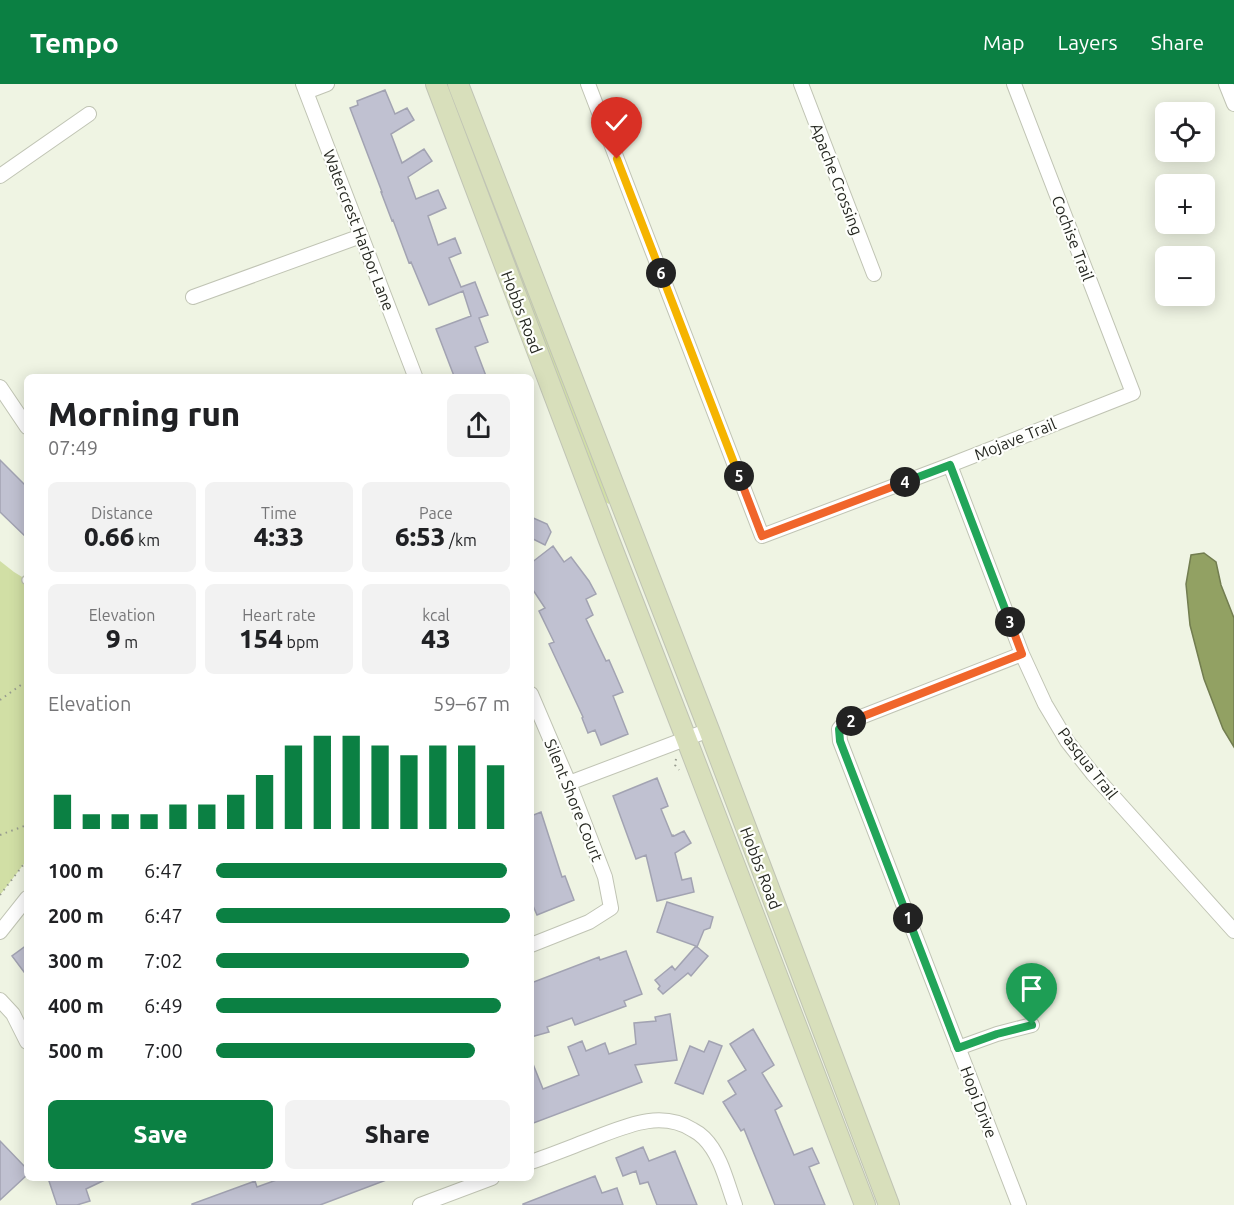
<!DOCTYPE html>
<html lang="en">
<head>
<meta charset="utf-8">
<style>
	body { margin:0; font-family:Ubuntu,sans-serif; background:#f2f2f2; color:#202124; height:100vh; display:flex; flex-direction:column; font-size:22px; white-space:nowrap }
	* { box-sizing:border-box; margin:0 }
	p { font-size:20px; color:#757577 }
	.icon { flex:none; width:33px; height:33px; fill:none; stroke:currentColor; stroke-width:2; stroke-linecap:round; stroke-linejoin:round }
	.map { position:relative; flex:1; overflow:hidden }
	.details { position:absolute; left:24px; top:290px; width:510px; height:807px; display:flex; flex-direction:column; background:#fff; border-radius:9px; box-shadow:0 3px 15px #0003 }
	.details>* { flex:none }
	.controls { position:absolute; left:1155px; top:18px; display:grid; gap:12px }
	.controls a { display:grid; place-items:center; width:60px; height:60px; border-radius:9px; background:#fff; box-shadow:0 3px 15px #0003; font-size:30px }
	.pin { position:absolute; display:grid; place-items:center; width:51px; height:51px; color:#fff; margin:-62px -26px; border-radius:50% 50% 50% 0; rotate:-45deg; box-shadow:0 0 6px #0007 }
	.pin .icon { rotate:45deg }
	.km { position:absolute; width:30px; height:30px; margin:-15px; border-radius:50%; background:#222; color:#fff; font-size:16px; line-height:30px; text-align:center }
	.round { display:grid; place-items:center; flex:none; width:63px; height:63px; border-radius:9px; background:#f2f2f2 }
	.headline { display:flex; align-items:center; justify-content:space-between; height:102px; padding:0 24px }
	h1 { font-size:33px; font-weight:800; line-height:45px }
	.figures { display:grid; grid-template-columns:repeat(3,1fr); gap:9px; height:102px; padding:6px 24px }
	.figures div { display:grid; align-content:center; border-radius:9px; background:#f2f2f2; text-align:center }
	.figures b { font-size:26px; font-weight:800 }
	.figures small { font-size:16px; font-weight:400 }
	.figures p { font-size:16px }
	.chart { height:168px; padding:12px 24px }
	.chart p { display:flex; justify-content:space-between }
	.chart svg { width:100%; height:108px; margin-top:6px; stroke:#0b8043; stroke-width:6 }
	.action { display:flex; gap:12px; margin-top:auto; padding:12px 24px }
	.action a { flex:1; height:69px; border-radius:9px; background:#0b8043; color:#fff; font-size:24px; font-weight:800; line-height:69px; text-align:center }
	.action a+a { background:#f2f2f2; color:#202124 }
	ul { padding:0 24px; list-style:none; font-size:20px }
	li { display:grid; grid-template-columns:96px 72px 1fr; align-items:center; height:45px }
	li i { height:15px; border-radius:8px; background:#0b8043 }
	header { display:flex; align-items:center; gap:36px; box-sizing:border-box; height:84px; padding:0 30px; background:#0b8043; color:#fff }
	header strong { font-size:28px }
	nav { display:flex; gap:33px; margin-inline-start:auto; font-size:21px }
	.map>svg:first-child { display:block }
</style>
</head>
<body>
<header>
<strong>Tempo</strong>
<nav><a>Map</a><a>Layers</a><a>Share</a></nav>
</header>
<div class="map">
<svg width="1234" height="1121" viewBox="0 0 1234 1121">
	<rect width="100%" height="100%" fill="#eff4e3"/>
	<path fill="#d1dfa5" d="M444 0H451L606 405 609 417V420L605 418Z
		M0 477 14 488 27 496V776L0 811Z"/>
	<path fill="#92a163" stroke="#727d50" stroke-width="1.5" d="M1204 469 1216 478 1221 501 1234 534V663L1223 645 1204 595 1190 541 1186 500 1191 471Z"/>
	<path fill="#c0c1d1" stroke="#a2a3b2" stroke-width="1.5" d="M385 6 395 30 407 24 414 36 391 50 402 79 424 65 432 77 408 93 416 115 438 106 446 124 428 132 438 161 455 154 461 169 449 174 461 203 475 198 482 216 488 231 479 234 488 258 475 263 486 292H454L436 245 471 232 463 207 429 221 411 178 409 179 393 136 392 137 381 108H382L350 24 358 21 357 17Z
		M0 376 27 403V454L0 428Z
		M531 433 547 440 551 448 545 461 531 454Z
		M553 462 564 478 571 473 589 497 596 510 586 515 593 531 586 535 606 577 609 576 623 608 613 612 628 650 601 661 595 646 588 649 582 634 583 633 549 560 554 558 539 527 545 524 531 503V479Z
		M657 694 668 722 661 725 672 752 673 751 674 752 684 747 691 759 675 769 682 796 691 794 694 808 657 817 646 771 636 775 613 712Z
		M541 728 562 793 565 792 574 816 537 831 531 817V732Z
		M667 818 713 833 710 844 704 846 697 863 696 862 708 872 691 892 688 889 663 910 658 905 660 902 655 896 672 882 675 886 696 862 657 848Z
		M27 861V892L12 872Z
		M626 867 642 910 624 917 626 922 575 941 572 934 547 943 549 948 531 953V899L599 873 600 876Z
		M670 930 677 976 635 981 642 998 531 1040V975L543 1005 579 991 568 963 582 957 586 967 605 959 609 970 636 960 634 939 656 937 655 933Z
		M753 945 774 981 762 989 782 1022 775 1026 794 1071 812 1064 819 1079 809 1083 825 1121H775L744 1045 741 1047 723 1018 736 1010 728 997 746 986 730 960Z
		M709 957 722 962 703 1010 675 999 690 962 704 968Z
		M0 1057 27 1085V1091L0 1116Z
		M643 1063 649 1077 675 1067 697 1121H657L648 1098 640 1100 636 1087 623 1092 616 1074Z
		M595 1092 602 1109 617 1104 623 1121H523V1120Z
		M48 1094H109L86 1105 90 1117 77 1121H57Z
		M282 1094H389V1095L320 1121H192V1120L255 1097 257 1103Z"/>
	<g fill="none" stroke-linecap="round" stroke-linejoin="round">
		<defs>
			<path id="lane" d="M26 496H27"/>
			<path id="street" d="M303 0 415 292
				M588 0 762 452 950 381 1133 309 1014 0
				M801 0 874 190
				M1226 0 1234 20
				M306 8 327 0
				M0 92 89 30
				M193 213 361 152
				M0 303 27 343
				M950 381 1022 570 1045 620 1067 657 1093 690 1234 847
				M531 610 569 699 605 793 611 824 589 838 531 861
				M569 699 709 646
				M0 848 27 814
				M0 916 13 930 27 958
				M958 964 997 950 1032 941
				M531 1078C551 1071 571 1063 592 1055 624 1043 660 1025 693 1046 697 1048 701 1051 704 1054 721 1071 727 1099 735 1121
				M420 1121 492 1094
				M1019 1121 840 657 839 645 843 640 1022 570"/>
			<path id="secondary" d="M436 0 609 456 686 654 865 1121
				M458 0 709 646 889 1121"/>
		</defs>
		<use href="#lane" stroke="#c0c4b4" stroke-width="10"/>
		<use href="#street" stroke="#c0c4b4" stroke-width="16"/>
		<use href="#secondary" stroke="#c0c4b4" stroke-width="22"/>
		<path stroke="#979b8f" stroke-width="2" stroke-dasharray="1.5 4.5" stroke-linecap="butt" d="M0 616 21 601 27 599
			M676 675 675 681 679 686
			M0 751 27 741
			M0 811 27 776"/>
		<use href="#lane" stroke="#fff" stroke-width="7"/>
		<use href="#street" stroke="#fff" stroke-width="14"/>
		<use href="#secondary" stroke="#d8dfbb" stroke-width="20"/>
	</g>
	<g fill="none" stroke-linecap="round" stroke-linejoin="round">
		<defs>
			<path id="split-1" d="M908 834 958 964 997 950 1032 941"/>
			<path id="split-2" d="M851 637 843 640 839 645 840 657 908 834"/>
			<path id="split-3" d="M851 637 1022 570 1010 538"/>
			<path id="split-4" d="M905 398 950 381 1010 538"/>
			<path id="split-5" d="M739 392 762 452 905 398"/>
			<path id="split-6" d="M661 189 739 392"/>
			<path id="split-7" d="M617 75 661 189"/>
		</defs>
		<use href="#split-1" stroke="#fff" stroke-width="12"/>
		<use href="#split-2" stroke="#fff" stroke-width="12"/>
		<use href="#split-3" stroke="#fff" stroke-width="12"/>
		<use href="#split-4" stroke="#fff" stroke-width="12"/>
		<use href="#split-5" stroke="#fff" stroke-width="12"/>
		<use href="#split-6" stroke="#fff" stroke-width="12"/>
		<use href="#split-7" stroke="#fff" stroke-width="12"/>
		<use href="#split-1" stroke="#22a559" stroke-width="8"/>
		<use href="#split-2" stroke="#22a559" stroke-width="8"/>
		<use href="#split-3" stroke="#f0652b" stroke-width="8"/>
		<use href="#split-4" stroke="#22a559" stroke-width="8"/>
		<use href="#split-5" stroke="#f0652b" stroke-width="8"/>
		<use href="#split-6" stroke="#f5b400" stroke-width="8"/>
		<use href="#split-7" stroke="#f5b400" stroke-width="8"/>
	</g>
	<g text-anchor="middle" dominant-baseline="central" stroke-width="4.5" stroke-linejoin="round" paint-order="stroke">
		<g font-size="16" fill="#262822" stroke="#fefffc">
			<text transform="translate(837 95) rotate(69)">Apache Crossing</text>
			<text transform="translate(359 146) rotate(69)">Watercrest Harbor Lane</text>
			<text transform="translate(1073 154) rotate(69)">Cochise Trail</text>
			<text transform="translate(522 228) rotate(69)">Hobbs Road</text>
			<text transform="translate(1015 355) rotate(-22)">Mojave Trail</text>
			<text transform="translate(1088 679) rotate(52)">Pasqua Trail</text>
			<text transform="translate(574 716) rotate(68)">Silent Shore Court</text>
			<text transform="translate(761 784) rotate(69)">Hobbs Road</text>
			<text transform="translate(979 1018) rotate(69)">Hopi Drive</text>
		</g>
	</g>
</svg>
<div class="controls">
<a><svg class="icon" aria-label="locate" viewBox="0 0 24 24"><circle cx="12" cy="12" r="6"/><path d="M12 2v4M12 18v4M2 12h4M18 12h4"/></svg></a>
<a>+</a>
<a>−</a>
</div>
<div class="pin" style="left:1032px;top:941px;background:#1e9e55"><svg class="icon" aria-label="arrive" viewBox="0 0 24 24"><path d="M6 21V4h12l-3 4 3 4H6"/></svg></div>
<div class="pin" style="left:617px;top:75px;background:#d93025"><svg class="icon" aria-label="check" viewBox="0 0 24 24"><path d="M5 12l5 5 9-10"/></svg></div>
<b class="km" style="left:908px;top:834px">1</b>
<b class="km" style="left:851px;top:637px">2</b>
<b class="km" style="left:1010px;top:538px">3</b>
<b class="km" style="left:905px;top:398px">4</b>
<b class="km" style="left:739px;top:392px">5</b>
<b class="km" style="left:661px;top:189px">6</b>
<section class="details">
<div class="headline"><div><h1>Morning run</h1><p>07:49</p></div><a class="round"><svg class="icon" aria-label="share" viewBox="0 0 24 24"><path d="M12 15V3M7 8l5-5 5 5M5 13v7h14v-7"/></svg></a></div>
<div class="figures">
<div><p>Distance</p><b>0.66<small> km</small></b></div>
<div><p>Time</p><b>4:33</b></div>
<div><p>Pace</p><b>6:53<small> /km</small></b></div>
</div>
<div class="figures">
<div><p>Elevation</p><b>9<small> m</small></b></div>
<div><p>Heart rate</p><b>154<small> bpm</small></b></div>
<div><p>kcal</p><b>43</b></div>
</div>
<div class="chart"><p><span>Elevation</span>59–67 m</p>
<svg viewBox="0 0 160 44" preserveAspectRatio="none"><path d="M5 44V30M15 44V38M25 44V38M35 44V38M45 44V34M55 44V34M65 44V30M75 44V22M85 44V10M95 44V6M105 44V6M115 44V10M125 44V14M135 44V10M145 44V10M155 44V18"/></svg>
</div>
<ul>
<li><b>100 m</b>6:47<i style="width:99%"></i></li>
<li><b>200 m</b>6:47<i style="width:100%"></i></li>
<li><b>300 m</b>7:02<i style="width:86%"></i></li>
<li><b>400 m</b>6:49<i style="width:97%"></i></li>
<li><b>500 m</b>7:00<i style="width:88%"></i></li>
</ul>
<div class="action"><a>Save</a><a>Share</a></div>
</section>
</div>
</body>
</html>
